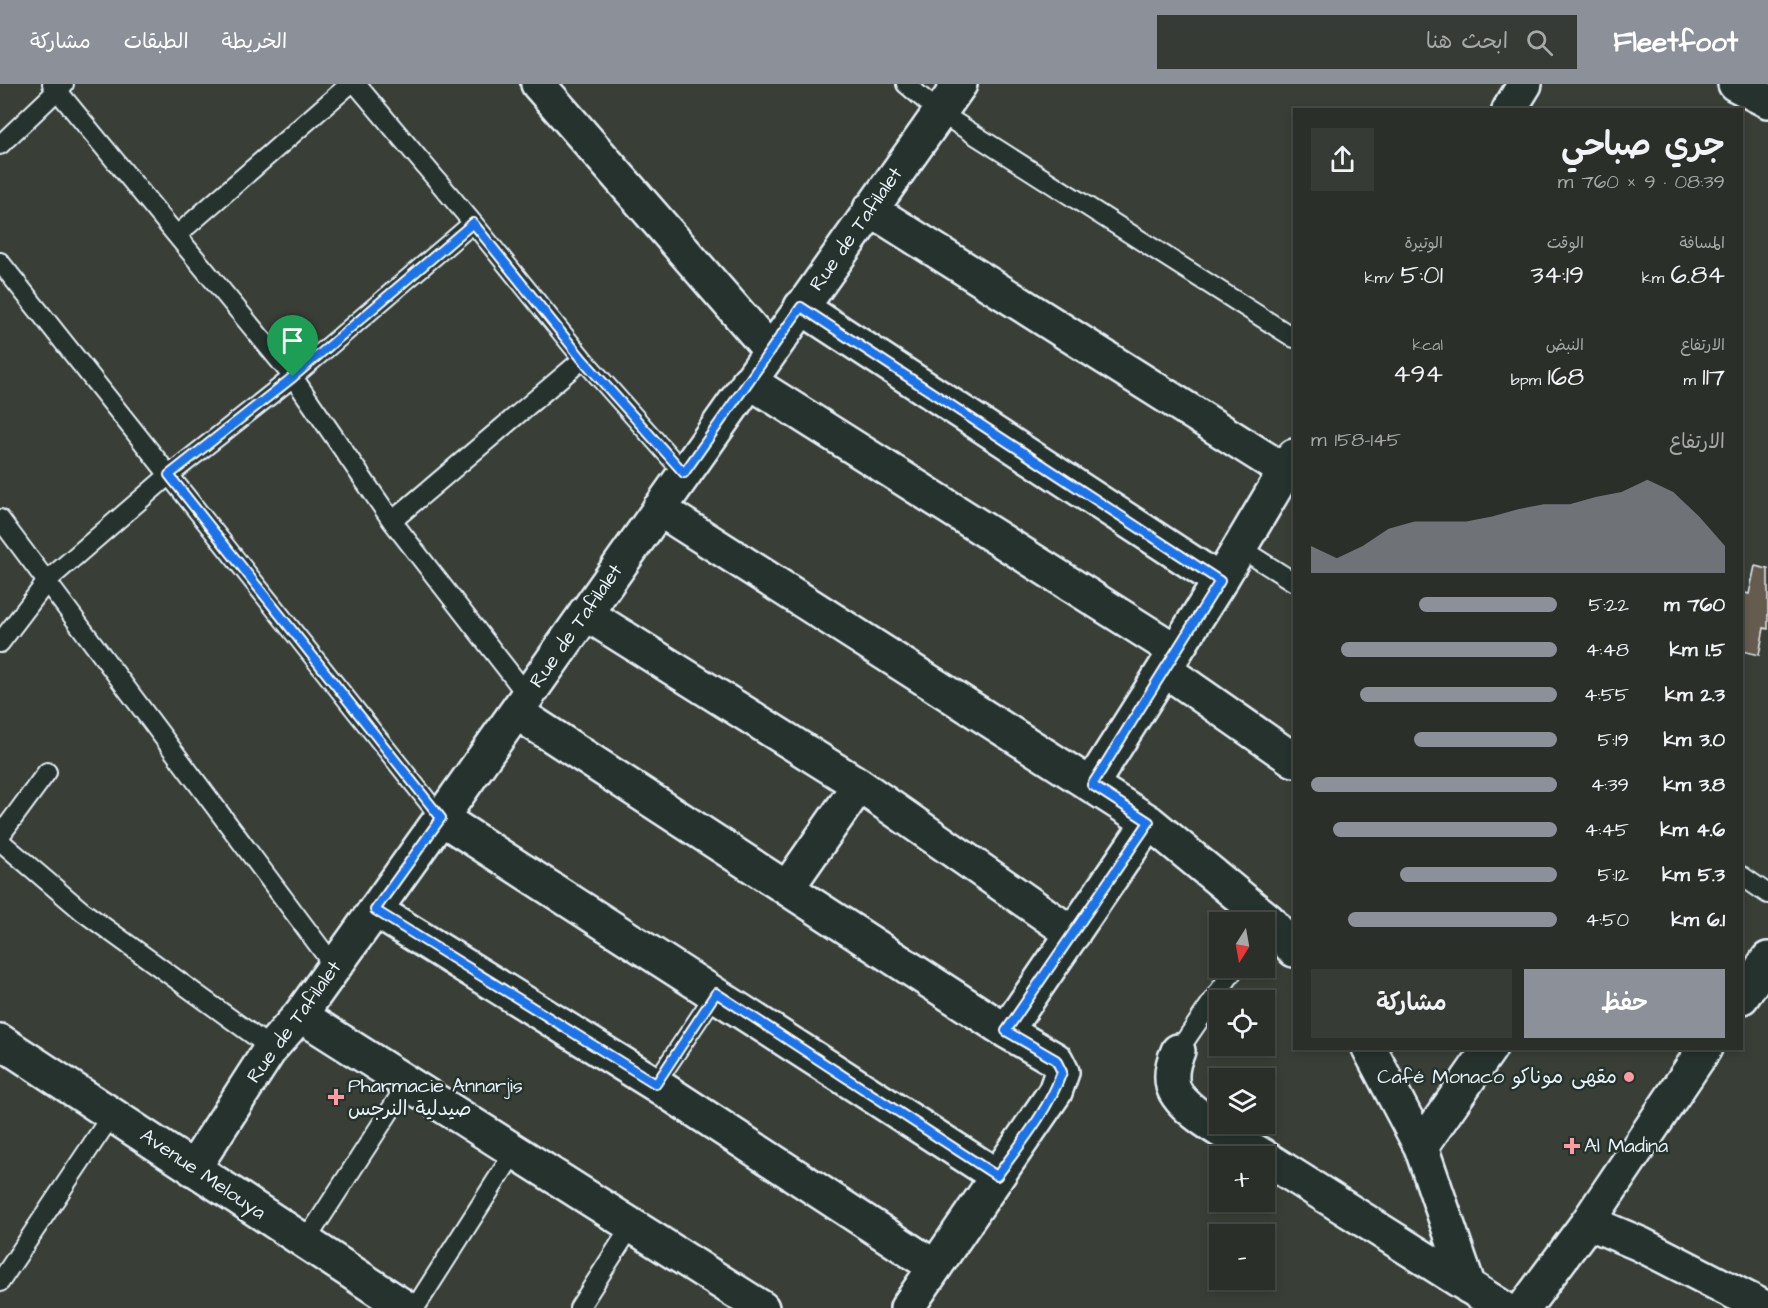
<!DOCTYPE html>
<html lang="ar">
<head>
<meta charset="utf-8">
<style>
	body { margin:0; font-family:"Architects Daughter","Playpen Sans Arabic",sans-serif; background:#373b35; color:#f1f3f6; direction:rtl; height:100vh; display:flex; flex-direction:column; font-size:22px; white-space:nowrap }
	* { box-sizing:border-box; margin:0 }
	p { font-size:20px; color:#a6a9a8 }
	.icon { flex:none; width:33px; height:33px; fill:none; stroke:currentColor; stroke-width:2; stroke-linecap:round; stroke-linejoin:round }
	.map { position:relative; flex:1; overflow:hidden; direction:ltr }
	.details { position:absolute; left:1293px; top:24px; width:450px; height:942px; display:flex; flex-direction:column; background:#2b2f29; border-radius:0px; box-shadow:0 3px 9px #0003,0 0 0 2px #474a46; direction:rtl }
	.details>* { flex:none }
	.needle { width:39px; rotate:191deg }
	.fabs { position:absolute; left:1209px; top:828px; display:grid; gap:12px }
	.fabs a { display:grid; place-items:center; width:66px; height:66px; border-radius:0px; background:#2b2f29; box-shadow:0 3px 9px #0003,0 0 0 2px #474a46; font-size:30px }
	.pin { position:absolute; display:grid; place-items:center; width:51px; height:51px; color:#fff; margin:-62px -26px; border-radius:50% 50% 50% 0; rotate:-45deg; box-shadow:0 0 6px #0007 }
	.pin .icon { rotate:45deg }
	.round { display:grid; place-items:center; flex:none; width:63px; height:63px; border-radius:0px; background:#373b35 }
	.headline { display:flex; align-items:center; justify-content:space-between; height:102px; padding:0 18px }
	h1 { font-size:33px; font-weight:600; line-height:45px }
	.figures { display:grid; grid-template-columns:repeat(3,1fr); gap:9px; height:102px; padding:6px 18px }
	.figures div { display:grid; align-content:center }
	.figures b { font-size:26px; font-weight:600 }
	.figures small { font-size:16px; font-weight:400 }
	.figures p { font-size:16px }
	.chart { height:168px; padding:12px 18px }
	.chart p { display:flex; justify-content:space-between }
	.chart svg { width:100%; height:108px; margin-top:6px; fill:#8c9099; opacity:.7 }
	.action { display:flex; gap:12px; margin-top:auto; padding:12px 18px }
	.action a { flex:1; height:69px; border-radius:0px; background:#8c9099; color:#fff; font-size:24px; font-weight:600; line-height:69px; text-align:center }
	.action a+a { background:#373b35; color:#f1f3f6 }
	ul { padding:0 18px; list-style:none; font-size:20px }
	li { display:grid; grid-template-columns:96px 72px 1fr; align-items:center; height:45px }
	li i { height:15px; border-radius:8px; background:#8c9099 }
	header { display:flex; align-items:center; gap:36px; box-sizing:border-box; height:84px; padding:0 30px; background:#8c9099; color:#fff }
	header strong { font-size:28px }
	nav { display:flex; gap:33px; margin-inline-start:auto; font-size:21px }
	.search { width:420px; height:54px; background:#373b35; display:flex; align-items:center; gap:15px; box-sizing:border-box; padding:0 21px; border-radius:0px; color:#a6a9a8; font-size:22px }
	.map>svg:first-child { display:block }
</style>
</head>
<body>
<header>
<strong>Fleetfoot</strong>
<div class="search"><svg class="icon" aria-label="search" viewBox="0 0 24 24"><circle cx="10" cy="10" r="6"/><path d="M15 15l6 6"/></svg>ابحث هنا</div>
<nav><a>الخريطة</a><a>الطبقات</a><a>مشاركة</a></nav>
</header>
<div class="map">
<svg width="1768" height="1224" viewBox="0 0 1768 1224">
	<rect width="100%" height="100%" fill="#393f37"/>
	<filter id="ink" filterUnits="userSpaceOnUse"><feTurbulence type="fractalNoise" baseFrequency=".0167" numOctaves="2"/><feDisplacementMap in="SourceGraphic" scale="12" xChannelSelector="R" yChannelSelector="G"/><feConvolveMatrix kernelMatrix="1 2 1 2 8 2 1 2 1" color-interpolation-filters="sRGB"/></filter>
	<g filter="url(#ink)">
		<path fill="#655b4f" stroke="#e8f1f8" stroke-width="1.5" d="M1755 482 1768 485V545L1764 544 1759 571 1742 567V508L1749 510Z"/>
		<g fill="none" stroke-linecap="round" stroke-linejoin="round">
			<defs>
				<path id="lane" d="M52 0 293 293 392 437 527 611
					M356 0 473 139 583 275 684 389
					M906 0 939 28 1294 254
					M0 61 64 0
					M177 151 350 0
					M0 178 441 734
					M0 435 334 882
					M392 437 583 275
					M1240 464 1294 498
					M0 559 48 496 169 391 293 293 473 139
					M0 752 47 688
					M0 757 82 827 271 964
					M1742 792 1768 810
					M1178 967 1235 884
					M655 1000 716 909
					M305 1158 408 999
					M0 1198 113 1029
					M415 1224 515 1067
					M579 1224 632 1141"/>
				<path id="street" d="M538 0 770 266
					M1735 0 1768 17
					M1509 26 1525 0
					M870 125 1285 387
					M801 223 1220 497
					M749 297 1176 567
					M659 425 1149 738 1268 836 1294 866
					M585 529 859 701 1073 850
					M1165 586 1294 676
					M516 628 1006 947 1056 976 1062 988 1055 1008 907 1224
					M1091 701 1220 497 1294 372
					M441 734 997 1092
					M787 804 859 701
					M375 826 655 1000 935 1183
					M1742 913 1768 875
					M300 931 762 1224
					M1006 947 1149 738
					M0 957 406 1224
					M1369 964 1421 1063 1469 1203
					M1178 967C1173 978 1170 989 1173 1002 1180 1028 1241 1058 1263 1072
					M1421 1063 1490 964
					M1264 1073 1503 1224
					M193 1085 271 964 300 931 441 734 960 0
					M1588 1138 1640 1160 1765 1224
					M1524 1224 1588 1138 1705 964"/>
			</defs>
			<use href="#lane" stroke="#e8f1f8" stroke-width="22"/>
			<use href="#street" stroke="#e8f1f8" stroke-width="38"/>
			<use href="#lane" stroke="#26332d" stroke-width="18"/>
			<use href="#street" stroke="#26332d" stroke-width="33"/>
		</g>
	</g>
	<g fill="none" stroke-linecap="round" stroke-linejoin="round" filter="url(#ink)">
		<defs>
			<path id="route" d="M473 139 583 276 684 389 801 223 1220 497 1092 701 1149 738 1006 947 1056 976 1062 988C1048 1027 1021 1059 997 1092L716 909 656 1000 375 826 441 734 169 391 293 293Z"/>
		</defs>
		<use href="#route" stroke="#fff" stroke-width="12"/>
		<use href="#route" stroke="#1a73e8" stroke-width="8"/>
	</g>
	<g fill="#ff9aa2" stroke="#26332d" stroke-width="2">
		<circle cx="1629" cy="993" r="6"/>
		<path d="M333 1004h6v6h6v6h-6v6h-6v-6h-6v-6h6z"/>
		<path d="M1569 1053h6v6h6v6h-6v6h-6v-6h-6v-6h6z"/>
	</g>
	<g text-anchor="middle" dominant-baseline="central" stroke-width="5" stroke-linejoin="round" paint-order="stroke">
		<g font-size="20" fill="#e8f1f8" stroke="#26332d">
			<text transform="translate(856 145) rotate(-55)">Rue de Tafilalet</text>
			<text transform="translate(576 542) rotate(-55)">Rue de Tafilalet</text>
			<text transform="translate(294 938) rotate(-54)">Rue de Tafilalet</text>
			<text transform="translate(203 1090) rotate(34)">Avenue Melouya</text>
		</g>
		<g font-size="20" fill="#e8f1f8" stroke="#26332d" text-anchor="start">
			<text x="1617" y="993" text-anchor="end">Café Monaco مقهى موناكو</text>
			<text x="348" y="1002">Pharmacie Annarjis<tspan x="348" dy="23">صيدلية النرجس</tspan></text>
			<text x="1584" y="1062">Al Madina</text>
		</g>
	</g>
</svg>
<div class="fabs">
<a><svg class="needle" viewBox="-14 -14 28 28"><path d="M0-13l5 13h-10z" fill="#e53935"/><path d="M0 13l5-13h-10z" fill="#a6a9a8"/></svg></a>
<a><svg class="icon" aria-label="locate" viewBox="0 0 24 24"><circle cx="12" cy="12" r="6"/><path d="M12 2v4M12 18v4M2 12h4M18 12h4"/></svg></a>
<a><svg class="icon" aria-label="layers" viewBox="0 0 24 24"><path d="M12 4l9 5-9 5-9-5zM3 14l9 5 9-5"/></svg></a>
<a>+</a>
<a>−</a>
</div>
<div class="pin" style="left:293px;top:293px;background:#1e9e55"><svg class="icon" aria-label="arrive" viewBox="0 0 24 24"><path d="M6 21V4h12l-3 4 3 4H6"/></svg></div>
<section class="details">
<div class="headline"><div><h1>جري صباحي</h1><p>08:39 · 9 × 760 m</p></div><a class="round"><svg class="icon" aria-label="share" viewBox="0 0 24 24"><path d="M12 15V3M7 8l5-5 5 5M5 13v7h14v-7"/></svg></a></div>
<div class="figures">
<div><p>المسافة</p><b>6.84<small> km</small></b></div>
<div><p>الوقت</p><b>34:19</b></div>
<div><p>الوتيرة</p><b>5:01<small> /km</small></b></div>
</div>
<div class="figures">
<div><p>الارتفاع</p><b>117<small> m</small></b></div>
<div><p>النبض</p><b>168<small> bpm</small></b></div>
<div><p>kcal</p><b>494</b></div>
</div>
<div class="chart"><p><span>الارتفاع</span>145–158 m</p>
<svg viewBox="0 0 160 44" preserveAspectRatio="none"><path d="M0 44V33L10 38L20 33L30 26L40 23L50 23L60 23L70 21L80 18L90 16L100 16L110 13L120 11L130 6L140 11L150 21L160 33V44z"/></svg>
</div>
<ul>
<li><b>760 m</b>5:22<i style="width:56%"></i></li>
<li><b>1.5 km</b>4:48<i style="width:88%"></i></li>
<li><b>2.3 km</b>4:55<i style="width:80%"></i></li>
<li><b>3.0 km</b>5:19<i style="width:58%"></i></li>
<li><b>3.8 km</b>4:39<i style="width:100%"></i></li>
<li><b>4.6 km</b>4:45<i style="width:91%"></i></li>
<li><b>5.3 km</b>5:12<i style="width:64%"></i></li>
<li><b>6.1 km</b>4:50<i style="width:85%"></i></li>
</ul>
<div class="action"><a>حفظ</a><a>مشاركة</a></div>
</section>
</div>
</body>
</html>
